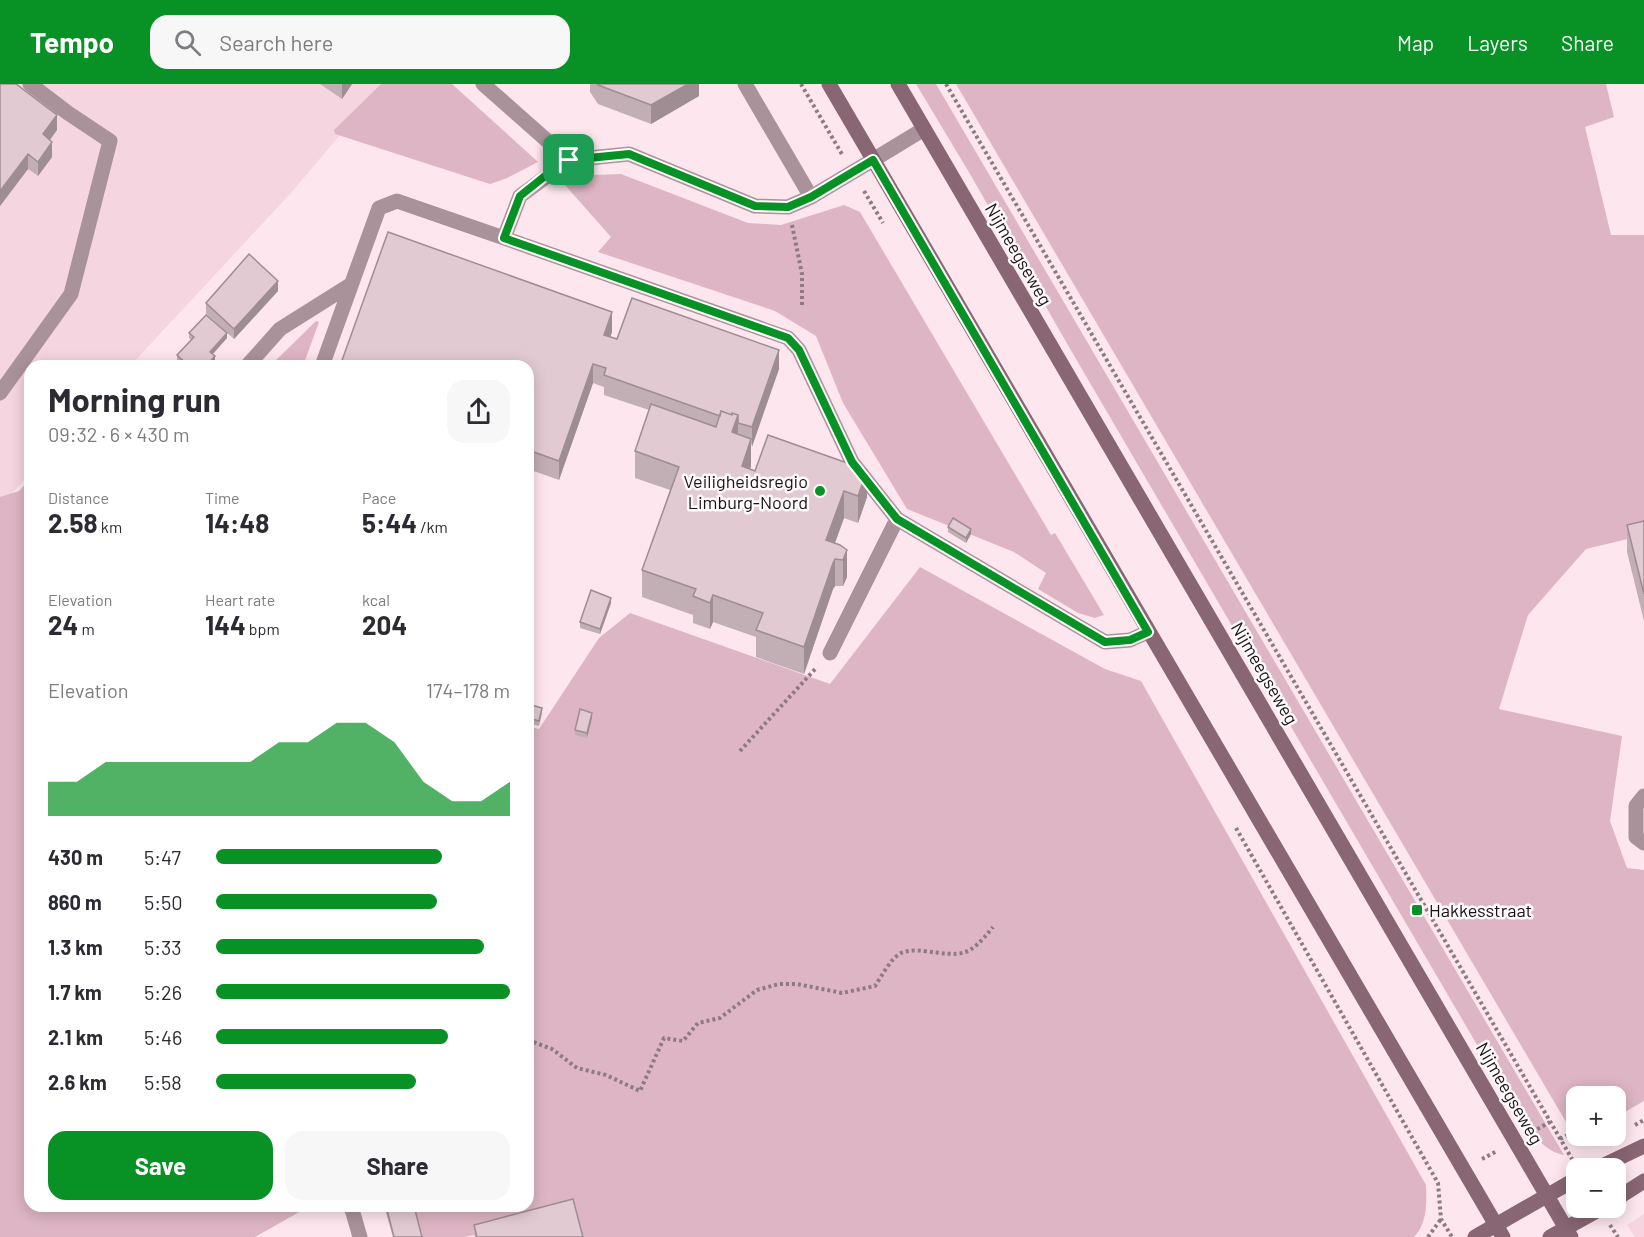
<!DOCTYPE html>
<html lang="en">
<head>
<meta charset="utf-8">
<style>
	body { margin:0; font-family:Barlow,sans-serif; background:#f7f7f7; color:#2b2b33; height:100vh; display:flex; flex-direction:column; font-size:22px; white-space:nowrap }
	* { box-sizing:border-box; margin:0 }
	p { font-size:20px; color:#7c7c81 }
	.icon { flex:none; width:33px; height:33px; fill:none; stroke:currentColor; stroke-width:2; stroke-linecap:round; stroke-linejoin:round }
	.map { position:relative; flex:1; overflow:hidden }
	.drawer { position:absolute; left:24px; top:276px; width:510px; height:852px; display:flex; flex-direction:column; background:#fff; border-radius:18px; box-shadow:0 3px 15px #0003 }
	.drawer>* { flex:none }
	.tools { position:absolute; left:1566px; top:1002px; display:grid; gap:12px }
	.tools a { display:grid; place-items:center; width:60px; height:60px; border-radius:12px; background:#fff; box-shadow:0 3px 15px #0003; font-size:30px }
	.pin { position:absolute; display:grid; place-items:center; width:51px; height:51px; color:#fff; margin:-26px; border-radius:12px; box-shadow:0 3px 9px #0006 }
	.round { display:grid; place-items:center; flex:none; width:63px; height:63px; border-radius:18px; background:#f7f7f7 }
	.overview { display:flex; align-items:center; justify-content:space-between; height:102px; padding:0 24px }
	h1 { font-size:33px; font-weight:700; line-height:45px }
	.metrics { display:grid; grid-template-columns:repeat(3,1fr); gap:9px; height:102px; padding:6px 24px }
	.metrics div { display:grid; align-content:center }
	.metrics b { font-size:26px; font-weight:700 }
	.metrics small { font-size:16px; font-weight:400 }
	.metrics p { font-size:16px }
	.chart { height:168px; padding:12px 24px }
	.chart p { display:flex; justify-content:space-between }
	.chart svg { width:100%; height:108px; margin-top:6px; fill:#089124; opacity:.7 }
	.button { display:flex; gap:12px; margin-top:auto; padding:12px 24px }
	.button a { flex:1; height:69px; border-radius:18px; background:#089124; color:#fff; font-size:24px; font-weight:700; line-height:69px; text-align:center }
	.button a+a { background:#f7f7f7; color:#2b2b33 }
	ul { padding:0 24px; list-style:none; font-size:20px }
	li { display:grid; grid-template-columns:96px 72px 1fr; align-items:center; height:45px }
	li i { height:15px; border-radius:8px; background:#089124 }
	header { display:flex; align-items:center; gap:36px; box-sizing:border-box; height:84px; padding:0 30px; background:#089124; color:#fff }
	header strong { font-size:28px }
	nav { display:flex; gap:33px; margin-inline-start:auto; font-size:21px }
	.search { width:420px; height:54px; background:#f7f7f7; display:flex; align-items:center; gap:15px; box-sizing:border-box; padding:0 21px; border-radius:18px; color:#7c7c81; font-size:22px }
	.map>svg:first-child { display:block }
</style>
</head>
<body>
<header>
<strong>Tempo</strong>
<div class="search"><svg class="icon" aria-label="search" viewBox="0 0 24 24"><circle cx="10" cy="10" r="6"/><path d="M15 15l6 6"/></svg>Search here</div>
<nav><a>Map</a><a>Layers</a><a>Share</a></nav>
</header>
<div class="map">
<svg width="1644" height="1153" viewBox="0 0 1644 1153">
	<rect width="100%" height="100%" fill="#fee6ef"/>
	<path fill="#f5d5e0" d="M0 0H383L291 109 130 282H30V390L0 422Z
		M1644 1130V1153H1635L1627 1141Z"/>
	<path fill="#deb5c4" d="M381 0H452L538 78 507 94 490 100 335 50 334 46Z
		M916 0H936L1564 1071C1545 1068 1533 1050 1521 1036L1069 263 970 90Z
		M956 0H1606L1614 33 1585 43 1611 151H1644V451L1586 465 1528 531 1499 625 1622 652 1610 737 1627 784 1644 786V1017L1616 1033V1012H1576V1052H1581L1576 1055Z
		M621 90 748 139 781 141 844 121 860 128 1051 451 1055 449 1104 531 1095 534 1078 529 1038 505 1046 489 1014 468 907 425 843 319 816 252 775 227 598 168 611 153 565 101 592 91Z
		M316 237 319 238 303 282H270Z
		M30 395V1122H310L255 1153H0V413L19 407Z
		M920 483 1105 585 1141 597 1426 1101C1427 1118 1427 1140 1414 1153H475L474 1151 464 1153H421L412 1122H528V642L539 645 599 554 630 529 830 600Z"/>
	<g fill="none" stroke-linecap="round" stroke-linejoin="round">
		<path stroke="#8c7c82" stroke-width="4" stroke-dasharray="3 3" stroke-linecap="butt" d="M801 0 843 72
			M946 0 1572 1075
			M864 107 883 139
			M792 141 802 190V222
			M740 667 817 583
			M1236 744 1438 1099 1441 1135 1452 1153
			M528 956 552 965 577 984 606 991 640 1007 664 954 683 957 698 939 720 934 757 906 779 900H797L842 909 875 902C882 892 890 875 901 869 909 866 917 866 924 867 963 872 968 874 993 843
			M1635 1041 1644 1036
			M1532 1048 1550 1038
			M1586 1052 1609 1054
			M1560 1055 1570 1050H1576
			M1482 1075 1497 1067
			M1610 1141 1618 1153
			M1428 1153 1441 1135"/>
		<path stroke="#aa929a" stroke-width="15" d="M483 0 569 76
			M745 0 811 113
			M873 76 811 113 788 123 755 122 629 70 569 76 520 112 504 154 788 254 799 266 852 378 897 435 1105 558 1130 556 1148 548
			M247 282 280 245 350 201
			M322 282 379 124 397 117 504 154
			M0 309 71 210 110 57 68 29 30 0
			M830 569 897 435
			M1644 712 1636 722V753L1644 759
			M351 1122 360 1153"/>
		<path stroke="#aa929a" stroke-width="15" d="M873 76 924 45"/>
		<path stroke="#886673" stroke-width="15" d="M829 0 1503 1153
			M898 0 1571 1153
			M1598 1084 1644 1062
			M1616 1115 1644 1097
			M1475 1153 1576 1095
			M1550 1153 1602 1124"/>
	</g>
	<path fill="#c2aeb5" d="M0 0 57 46 50 56 52 73 38 92 28 85 0 122Z
		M320 0H352L342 15Z
		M590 0H699V12L651 40 598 20 590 8Z
		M278 207 234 255 206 230V219Z
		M612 248 610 253 617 255 779 285 751 362V382L750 386 755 387 768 351 867 413 858 439 844 434 835 459 840 461 847 493 843 502H835L833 505 804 590 756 573V553L713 538 710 545 693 539V531L642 513V486L670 406 635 394V367L649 326 604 311V303L593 299 559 396 528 385V282Z
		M189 249 227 254 213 270 215 277 210 282H183L177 277V271L191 256 189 254Z
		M1644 437V537L1627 468V441Z
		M948 443 971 450 966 459 948 448Z
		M611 519 600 550 580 544V538Z
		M528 620 542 629 539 642 528 639Z
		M592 634 587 654 575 651V646Z
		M384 1122H414L422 1153H393Z
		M474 1141 583 1153H475Z"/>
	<path fill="#9e8d93" d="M342 0H352L342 15Z
		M688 0H699V12L651 40V21Z
		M57 31V46L43 65V50Z
		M52 58V73L38 92V78Z
		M28 70V85L0 122V107Z
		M278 197V207L234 255V245Z
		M612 228V248L604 270V251Z
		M227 249V254L210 273V268Z
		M779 266V285L752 363V343Z
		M215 272V277L210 282H206Z
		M593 280V299L559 396V377Z
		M738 331V358L732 375V337Z
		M751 355V382L742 409V382Z
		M867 386V413L858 439V412Z
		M844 407V434L826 483V456Z
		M971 445V450L966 459V454Z
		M847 466V493L843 502V476Z
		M835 475V502L833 505 804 590V563L833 479Z
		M713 511V538L710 545V519Z
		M611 514V519L600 550V545Z
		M592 629V634L587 654V649Z"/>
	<path fill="#e2cad2" stroke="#9e8d93" stroke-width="1.5" d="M0 0H16L57 31 43 50 52 58 38 78 28 70 0 107Z
		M597 0H688L651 21 598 1Z
		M388 148 612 228 604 251 617 255 632 214 779 266 752 343 738 339V331L732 329V331L721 327 720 332 604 291 606 284 593 280 559 377 528 366V282H340Z
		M249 170 278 197 234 245 206 219Z
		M206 231 227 249 210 268 215 272 206 282H189L177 271 194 253 189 249Z
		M651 320 716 343 721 327 732 331V329L738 331 732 348 751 355 742 382 755 387 768 351 867 386 858 412 844 407 826 456 840 461 847 466 843 476 835 475 833 479 804 563 756 546 763 529 713 511 710 519 693 512 696 505 642 486 679 383 635 367Z
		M953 434 971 445 966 454 948 443Z
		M1644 437V510L1627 441Z
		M591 506 611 514 600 545 580 538Z
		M528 620 542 624 539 637 528 634Z
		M580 625 592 629 587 649 575 646Z
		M573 1115 583 1153H477L474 1141Z
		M386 1122H414L422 1153H394Z"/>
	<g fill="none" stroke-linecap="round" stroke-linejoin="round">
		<defs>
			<path id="route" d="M629 70 755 122 788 123 811 113 873 76 1148 548 1130 556 1105 558 897 435 852 378 799 266 788 254 504 154 520 112 550 88 569 76Z"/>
		</defs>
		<use href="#route" stroke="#fff" stroke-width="12"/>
		<use href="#route" stroke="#089124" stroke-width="8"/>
	</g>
	<g fill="#089124" stroke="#fef9fb" stroke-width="2">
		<circle cx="820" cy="407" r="6"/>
		<rect x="1411" y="820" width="12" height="12" rx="3"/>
	</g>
	<g text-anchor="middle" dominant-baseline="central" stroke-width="5" stroke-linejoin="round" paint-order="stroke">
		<g font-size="18" fill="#1a1215" stroke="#fef9fb">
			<text transform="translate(1019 170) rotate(60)">Nijmeegseweg</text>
			<text transform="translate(1265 589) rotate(60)">Nijmeegseweg</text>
			<text transform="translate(1510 1009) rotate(60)">Nijmeegseweg</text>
		</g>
		<g font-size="18" fill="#1a1215" stroke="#fef9fb" text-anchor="end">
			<text x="808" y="397">Veiligheidsregio<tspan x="808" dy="21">Limburg-Noord</tspan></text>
			<text x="1429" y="826" text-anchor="start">Hakkesstraat</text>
		</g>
	</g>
</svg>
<div class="tools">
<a>+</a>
<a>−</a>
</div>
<div class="pin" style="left:569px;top:76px;background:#1e9e55"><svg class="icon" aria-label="arrive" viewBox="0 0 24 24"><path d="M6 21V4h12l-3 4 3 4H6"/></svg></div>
<section class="drawer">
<div class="overview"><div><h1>Morning run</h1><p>09:32 · 6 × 430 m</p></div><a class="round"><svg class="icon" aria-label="share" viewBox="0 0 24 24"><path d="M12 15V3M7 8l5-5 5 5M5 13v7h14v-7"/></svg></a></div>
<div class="metrics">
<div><p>Distance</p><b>2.58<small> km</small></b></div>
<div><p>Time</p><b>14:48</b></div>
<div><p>Pace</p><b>5:44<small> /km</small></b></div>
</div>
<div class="metrics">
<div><p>Elevation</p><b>24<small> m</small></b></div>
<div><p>Heart rate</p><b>144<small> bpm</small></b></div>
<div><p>kcal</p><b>204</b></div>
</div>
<div class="chart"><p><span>Elevation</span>174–178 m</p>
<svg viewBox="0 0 160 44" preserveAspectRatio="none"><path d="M0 44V30L10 30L20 22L30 22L40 22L50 22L60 22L70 22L80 14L90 14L100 6L110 6L120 14L130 30L140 38L150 38L160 30V44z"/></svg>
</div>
<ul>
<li><b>430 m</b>5:47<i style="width:77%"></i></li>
<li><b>860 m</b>5:50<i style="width:75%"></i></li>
<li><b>1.3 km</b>5:33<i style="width:91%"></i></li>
<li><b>1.7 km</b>5:26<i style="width:100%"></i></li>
<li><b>2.1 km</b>5:46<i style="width:79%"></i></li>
<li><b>2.6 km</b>5:58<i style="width:68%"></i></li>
</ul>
<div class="button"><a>Save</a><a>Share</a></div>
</section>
</div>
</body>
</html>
